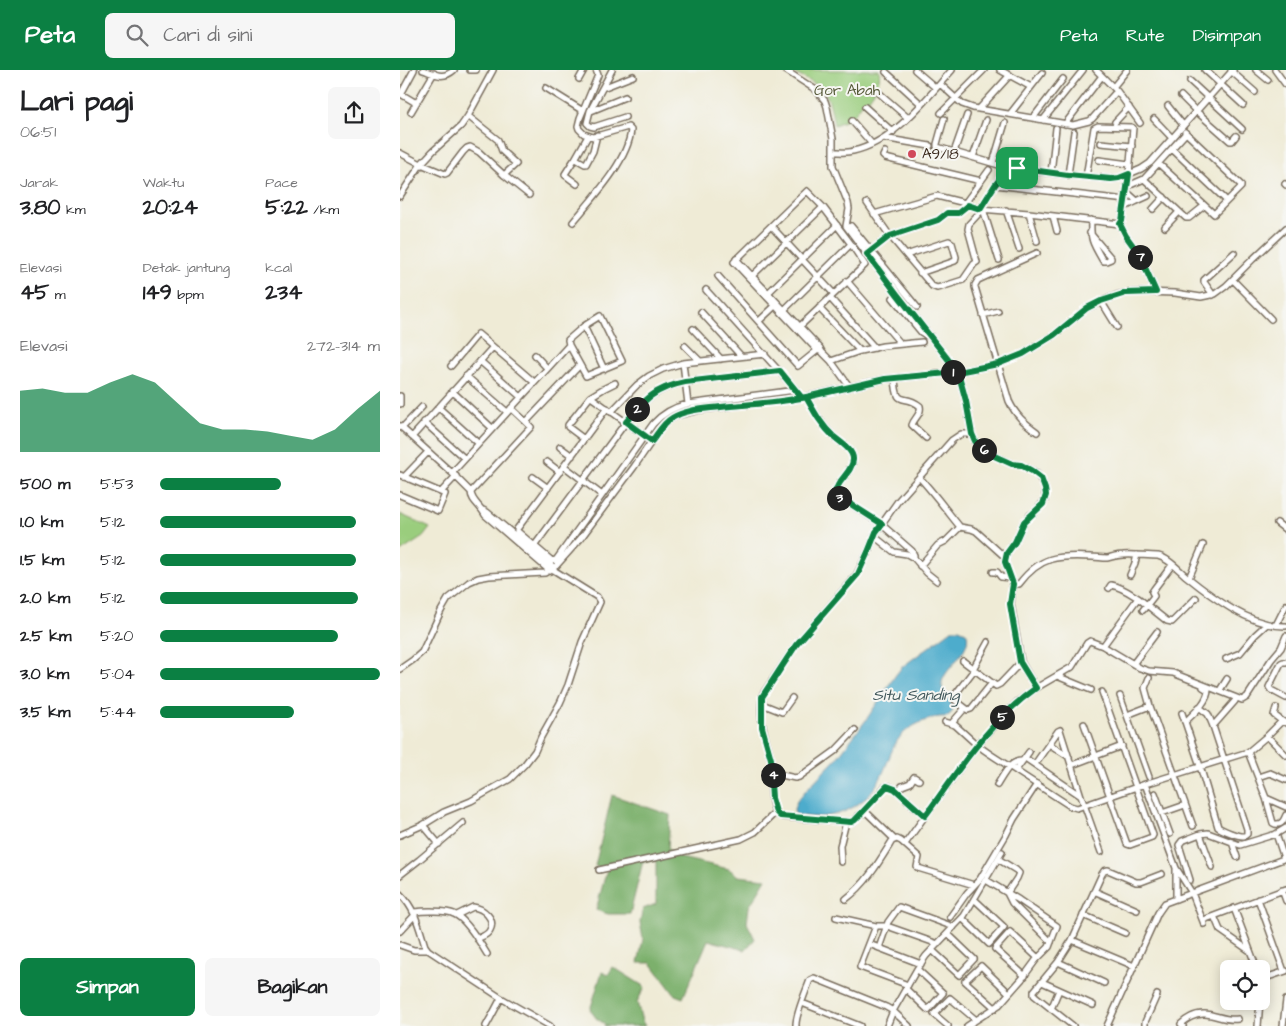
<!DOCTYPE html>
<html lang="id">
<head>
<meta charset="utf-8">
<style>
	body { margin:0; font-family:"Architects Daughter",sans-serif; background:#f6f6f6; color:#202124; height:100vh; display:flex; flex-direction:column; font-size:19px; white-space:nowrap }
	* { box-sizing:border-box; margin:0 }
	p { font-size:16px; color:#757577 }
	.icon { flex:none; width:28px; height:28px; fill:none; stroke:currentColor; stroke-width:2; stroke-linecap:round; stroke-linejoin:round }
	.map { position:relative; flex:1; overflow:hidden }
	.details { display:flex; flex-direction:column; background:#fff; width:400px }
	.details>* { flex:none }
	.controls { position:absolute; left:820px; top:890px; display:grid; gap:10px }
	.controls a { display:grid; place-items:center; width:50px; height:50px; border-radius:8px; background:#fff; box-shadow:0 2px 12px #0003; font-size:25px }
	.pin { position:absolute; display:grid; place-items:center; width:42px; height:42px; color:#fff; margin:-21px; border-radius:10px; box-shadow:0 2px 8px #0006 }
	.km { position:absolute; width:25px; height:25px; margin:-12px; border-radius:50%; background:#222; color:#fff; font-size:14px; line-height:25px; text-align:center }
	.round { display:grid; place-items:center; flex:none; width:52px; height:52px; border-radius:8px; background:#f6f6f6 }
	.summary { display:flex; align-items:center; justify-content:space-between; height:85px; padding:0 20px }
	h1 { font-size:28px; font-weight:700; line-height:38px }
	.figures { display:grid; grid-template-columns:repeat(3,1fr); gap:8px; height:85px; padding:5px 20px }
	.figures div { display:grid; align-content:center }
	.figures b { font-size:21px; font-weight:700 }
	.figures small { font-size:14px; font-weight:400 }
	.figures p { font-size:14px }
	.chart { height:140px; padding:10px 20px }
	.chart p { display:flex; justify-content:space-between }
	.chart svg { width:100%; height:90px; margin-top:5px; fill:#0b8043; opacity:.7 }
	.action { display:flex; gap:10px; margin-top:auto; padding:10px 20px }
	.action a { flex:1; height:58px; border-radius:8px; background:#0b8043; color:#fff; font-size:20px; font-weight:700; line-height:58px; text-align:center }
	.action a+a { background:#f6f6f6; color:#202124 }
	ul { padding:0 20px; list-style:none; font-size:16px }
	li { display:grid; grid-template-columns:80px 60px 1fr; align-items:center; height:38px }
	li i { height:12px; border-radius:6px; background:#0b8043 }
	header { display:flex; align-items:center; gap:30px; box-sizing:border-box; height:70px; padding:0 25px; background:#0b8043; color:#fff }
	header strong { font-size:24px }
	nav { display:flex; gap:28px; margin-inline-start:auto; font-size:18px }
	.search { width:350px; height:45px; background:#f6f6f6; display:flex; align-items:center; gap:12px; box-sizing:border-box; padding:0 18px; border-radius:8px; color:#757577; font-size:19px }
	main { display:flex; flex:1; min-height:0 }
	.map>svg:first-child { display:block }
</style>
</head>
<body>
<header>
<strong>Peta</strong>
<div class="search"><svg class="icon" aria-label="search" viewBox="0 0 24 24"><circle cx="10" cy="10" r="6"/><path d="M15 15l6 6"/></svg>Cari di sini</div>
<nav><a>Peta</a><a>Rute</a><a>Disimpan</a></nav>
</header>
<main>
<section class="details">
<div class="summary"><div><h1>Lari pagi</h1><p>06:51</p></div><a class="round"><svg class="icon" aria-label="share" viewBox="0 0 24 24"><path d="M12 15V3M7 8l5-5 5 5M5 13v7h14v-7"/></svg></a></div>
<div class="figures">
<div><p>Jarak</p><b>3.80<small> km</small></b></div>
<div><p>Waktu</p><b>20:24</b></div>
<div><p>Pace</p><b>5:22<small> /km</small></b></div>
</div>
<div class="figures">
<div><p>Elevasi</p><b>45<small> m</small></b></div>
<div><p>Detak jantung</p><b>149<small> bpm</small></b></div>
<div><p>kcal</p><b>234</b></div>
</div>
<div class="chart"><p><span>Elevasi</span>272–314 m</p>
<svg viewBox="0 0 160 44" preserveAspectRatio="none"><path d="M0 44V14L10 13L20 15L30 15L40 10L50 6L60 10L70 20L80 30L90 33L100 33L110 34L120 36L130 38L140 33L150 23L160 14V44z"/></svg>
</div>
<ul>
<li><b>500 m</b>5:53<i style="width:55%"></i></li>
<li><b>1.0 km</b>5:12<i style="width:89%"></i></li>
<li><b>1.5 km</b>5:12<i style="width:89%"></i></li>
<li><b>2.0 km</b>5:12<i style="width:90%"></i></li>
<li><b>2.5 km</b>5:20<i style="width:81%"></i></li>
<li><b>3.0 km</b>5:04<i style="width:100%"></i></li>
<li><b>3.5 km</b>5:44<i style="width:61%"></i></li>
</ul>
<div class="action"><a>Simpan</a><a>Bagikan</a></div>
</section>
<div class="map">
<svg width="886" height="956" viewBox="0 0 886 956">
	<rect width="100%" height="100%" fill="#f6f6f2"/>
	<filter id="ink" filterUnits="userSpaceOnUse"><feTurbulence type="fractalNoise" baseFrequency=".02" numOctaves="2"/><feDisplacementMap in="SourceGraphic" scale="10" xChannelSelector="R" yChannelSelector="G"/><feConvolveMatrix kernelMatrix="1 2 1 2 8 2 1 2 1" color-interpolation-filters="sRGB"/></filter>
	<filter id="wash" filterUnits="userSpaceOnUse"><feTurbulence type="fractalNoise" baseFrequency=".0096" numOctaves="4" result="noise"/><feDisplacementMap in="SourceGraphic" scale="20" xChannelSelector="R" yChannelSelector="G"/><feGaussianBlur stdDeviation="1.12" result="paint"/><feColorMatrix in="noise" values="0 0 0 0 0 0 0 0 0 0 0 0 0 0 0 0 0 1.4 0 .05"/><feComposite in="paint" operator="in"/></filter>
	<g filter="url(#wash)">
		<rect width="100%" height="100%" fill="#efebd6"/>
		<path fill="#9acd7d" stroke="#6a7c4e" d="M397 0H479C482 12 473 23 466 33L463 32C453 47 451 49 434 55 428 20 427 19 395 4Z
			M0 444 30 458 23 467 0 482Z"/>
		<path fill="#7bb06c" stroke="#5b6d45" d="M212 725 270 745 268 779 281 788 329 799 338 806 366 809 349 837 347 853 355 869 345 880 308 870 283 928 275 925 251 893H238L243 869 240 852 243 839 256 834V791H243L230 844H208L196 840 207 799 195 796Z
			M213 897 245 917 237 932 242 951 245 956H204L205 954 197 949 190 940 202 902 208 905Z"/>
		<path fill="#4daccc" stroke="#446b75" d="M553 559H559L566 562C574 577 549 595 543 609 537 622 556 633 552 642 551 644 548 645 546 647 538 646 531 649 524 651 491 664 494 682 480 709 463 741 428 753 395 744L394 739 397 731 406 720 437 688 466 650 495 606 502 597Z"/>
	</g>
	<g filter="url(#ink)">
		<g fill="none" stroke-linecap="round" stroke-linejoin="round">
			<defs>
				<path id="minor" d="M14 0 1 24 16 33
					M23 0C35 4 43 10 54 0
					M70 0H76
					M212 0 190 41 187 53 190 56 194 57 225 47
					M385 0 416 20 425 31 427 37 433 69V96L448 133 449 139 446 156 497 224 558 302 566 331 572 364 575 371 585 380 595 386 612 394 621 395 633 401 637 404 643 413 645 419V430L635 442 630 445 624 452 615 472 607 483 605 492 608 502 613 514 611 534 621 592 636 618
					M515 0 536 18
					M600 0 631 17
					M805 0 843 35
					M856 0 868 10
					M875 0 886 15
					M831 1 855 22
					M486 2 521 34
					M179 9 184 0
					M790 11 842 59
					M540 14 562 34 573 38 673 55 689 51 692 49 717 21 696 0
					M714 16 727 0
					M205 17 233 6
					M146 18 183 41
					M717 21 740 53
					M478 22 508 48
					M781 26 796 41 830 71H832L836 66
					M768 36 783 55
					M465 37 493 62
					M579 39 610 5
					M191 41 225 27
					M11 42 34 3
					M541 43 584 0
					M610 44 642 3
					M68 46 98 70 102 81 116 94 104 105
					M633 48 663 9
					M544 49 537 74V77L609 98
					M754 49 772 68
					M643 50 683 0
					M452 51 472 74
					M715 52 729 37
					M665 54 702 6
					M483 68 530 76
					M701 73 732 76
					M772 79 827 131
					M434 82C440 82 447 83 453 81 493 73 526 29 552 0
					M485 82 483 86 485 88 581 111
					M554 82 567 45
					M0 83 21 94 33 81 61 56 68 46 93 0
					M573 87 586 50
					M175 89 188 66
					M699 90 729 94
					M593 93 605 53
					M759 94 814 144 841 117V115L786 63
					M651 103 656 58
					M668 105 674 62
					M744 109 786 148H789L804 136
					M177 114 165 105V104L174 90 176 89 185 94H186L193 81 197 65
					M885 114 886 115
					M595 115 726 130
					M728 116 744 109 786 63 785 62
					M0 126 21 94 45 104 47 103 63 82 67 78 70 77 79 82 104 105 129 125
					M737 131 748 126
					M467 133 490 166 532 216 537 218 541 217 563 210 574 194 577 192 568 159 569 154 583 139
					M565 133 589 100
					M725 137 737 131 727 122
					M580 139 595 115 609 98 668 105 711 109 719 108 729 104 733 58 731 57 698 56 694 58 686 107
					M583 139 599 190
					M753 139 764 127
					M606 140 619 179
					M629 143 637 171
					M474 144 537 126 565 133 568 135
					M653 146 657 161
					M173 152C193 128 228 91 231 60L228 57 193 67 184 64 179 59 178 56 180 48 198 5 196 0
					M371 156 434 224
					M451 156 517 237
					M765 157 779 142
					M690 163 711 188V189L706 191H703C693 174 690 170 691 150
					M637 183 578 210 575 215V217L609 331C616 346 624 352 637 362
					M467 184 490 166 538 150 547 143H558L568 135 580 139 629 143 720 154
					M506 185 549 171 552 173 556 187 555 191 520 203
					M336 189 420 278 422 282 431 291 449 316
					M318 206 398 296 419 279
					M350 208 423 137
					M833 210 871 249
					M447 211 501 274
					M756 222 739 184 726 166 720 154 722 151 729 104 741 99 750 93 833 0
					M368 223 437 155
					M497 224 493 228 521 262 526 265 530 266
					M813 225 804 212V210L834 183
					M430 228 475 278
					M701 231 717 257
					M419 238 460 281
					M301 242 341 286
					M382 242 451 174
					M583 245 598 241
					M200 246 222 291 186 306 169 275 168 270 184 256Z
					M359 251 376 235
					M184 256 204 299
					M293 259 321 289
					M397 259 465 195 451 174 423 137 407 121 334 192 417 280 422 282
					M285 276 300 291
					M135 285 147 298
					M80 291 121 327
					M431 291 460 281 483 276 522 272
					M283 293 288 334
					M51 296 78 264 134 312
					M66 306 107 342
					M495 308C497 340 503 322 520 336 522 344 514 348 512 355L526 368
					M52 321 92 358
					M0 326V334
					M191 327 252 371
					M406 327C414 341 421 354 433 366 440 372 454 380 453 390 452 403 436 411 435 424L481 454 512 481 514 485V488
					M38 337 78 373
					M111 338 126 352
					M207 338 117 459V461L152 491 156 490 253 354C263 343 274 337 288 334L396 320 306 220
					M211 342 237 315 249 306 263 299 283 293 365 284
					M24 352 64 388
					M0 356 52 403 71 422
					M2 358 22 337
					M572 364H561L552 370 498 431 476 462 468 482 457 504 396 575 363 624C356 651 370 675 373 701 373 705 371 708 371 712 370 720 372 737 376 743 378 746 380 746 383 747L451 752 455 750 485 717 489 716 495 719 525 746 577 675 607 642 617 632 636 618 672 597 687 573 690 571 703 576 740 598 749 601 773 603 842 630 847 627 871 590 881 578 886 566
					M12 367 93 277
					M184 369 168 357V355L190 327 203 319 215 313
					M160 377 172 386
					M147 392 160 402
					M164 396 202 425
					M52 403 169 275
					M0 405 45 424 38 441 0 425
					M4 407 28 382
					M133 407 148 418
					M519 407C534 423 546 440 560 457L571 459 576 461 606 488
					M41 422 56 406
					M83 440 87 442 154 498
					M877 453 886 460
					M474 466 494 482 507 484 514 488 527 503 537 511
					M135 475 226 352C245 329 255 319 285 312L380 301
					M520 496 538 475 546 471 560 457
					M150 501 85 445C81 436 71 431 71 422L131 357 126 352 180 295
					M593 502H597L601 507 610 508
					M730 505 735 493 737 485
					M789 508 803 475
					M613 514H619C640 486 658 485 692 487 697 487 702 488 707 488 712 487 717 485 723 485 734 484 746 486 758 486 768 488 778 499 786 506 812 527 851 557 886 556
					M709 518 711 515C722 517 730 523 738 528
					M743 540 754 526 752 522 754 519 772 495
					M876 555 886 535
					M703 576 738 528 767 551 772 552 796 528
					M826 589 840 583 855 565 867 554
					M563 591 596 616 600 614 621 592
					M886 592H883L881 593 869 617 871 620 886 628
					M733 594 757 562
					M0 599 13 590 22 582 41 541 48 529 69 512 78 508 89 506 145 503 156 496 181 468 234 397 260 359 269 350 278 345 299 340 401 328 485 309 558 302 598 294 623 284 654 265 687 238 717 225 726 223 741 222 775 223 801 227 815 224 826 216 853 189 886 158
					M573 599 588 572
					M574 600 554 626 555 630 568 640 571 639 592 613
					M657 606 691 620
					M749 608 745 618 750 636 793 756
					M820 620 827 609
					M720 626 749 707
					M362 634 382 642 392 628
					M876 638 874 645 882 651
					M782 643 800 696 818 757C822 760 839 767 844 766 845 766 846 765 847 764V759L813 656 808 644 799 637
					M727 645 750 636
					M545 652 555 655 577 675 590 684 670 736 677 738 745 714 848 682 867 666 882 651 886 653
					M785 652C793 644 808 632 808 620L803 617
					M552 653 565 638
					M684 654 727 774 730 775 752 767 753 765 702 622
					M813 656 835 631
					M867 666 886 685
					M649 674 669 687
					M848 682 866 728 873 753 875 754C882 755 884 750 886 745
					M628 690 681 726
					M635 694 658 661 660 660 681 726 701 782
					M672 695 722 676
					M616 700 629 682
					M373 703 395 708 399 707 435 681 455 660
					M858 707 870 703 886 710
					M745 714 776 798 792 823 804 854
					M597 715C603 706 610 690 622 691
					M498 722 502 716 510 713 514 707 519 710
					M755 723 770 764
					M866 728 886 737
					M464 740 494 769
					M762 743 785 735
					M23 755 39 774
					M800 764 812 797
					M876 764 884 788
					M0 765 23 755 44 742 71 731 85 723 110 709 125 694 135 681 141 667 160 633 168 615 182 572 200 532 197 527 152 499
					M832 772 837 787
					M505 774 525 746
					M598 789 616 800 619 803 617 808 607 823 612 833 651 872
					M441 792 440 776 446 752
					M776 799V829
					M199 800 341 769 355 762 376 742
					M0 805 19 790 63 753
					M790 810 779 775 782 771 800 764 808 763 840 775 876 764 886 758
					M882 820 886 831
					M694 821 737 840
					M0 824C15 838 19 857 25 876L28 880 101 928 150 956
					M446 829C467 813 479 792 492 771L497 769 501 771 519 787 517 797 518 798 574 815
					M858 829 884 901
					M834 838 857 899
					M14 842C22 841 47 840 54 844 65 848 81 874 87 884
					M57 845 73 837C83 838 96 849 90 860 88 865 81 867 77 869
					M683 845 725 863
					M814 846 820 860 850 881
					M436 847 476 856 460 897 508 915
					M550 847 567 823 580 809 606 765 614 749 637 714
					M562 848 589 874 604 857 574 829
					M806 849 886 819
					M476 856H487L538 874
					M0 861 15 845
					M672 870 734 896
					M469 874 521 894
					M0 875 14 880H28
					M479 878 488 852 499 837 554 857
					M532 880 559 905 574 889 548 864
					M658 892 704 913
					M625 906 595 879 610 862 638 888
					M862 909 886 901
					M642 912 693 935
					M506 919 528 940 543 923 517 899
					M402 933 460 956
					M595 938 565 911 581 896 609 923
					M651 939 659 920
					M86 956C91 947 96 938 101 928
					M396 956C395 946 406 921 410 910L414 908 486 937 493 941 509 956
					M487 956 493 941 517 899 526 886 564 846 602 782
					M548 956 534 944 550 928 576 950
					M567 956 599 935 622 909 636 890 649 877 657 856 619 830 586 810
					M673 956 634 925V921L658 892 672 870 702 804 704 801 708 800 736 812H741L762 804
					M707 956 758 843 765 833 886 788
					M745 956V952L757 925
					M783 956 781 954C784 951 787 949 791 947 808 938 821 952 838 949
					M858 956 860 931
					M883 956 886 930"/>
			</defs>
			<use href="#minor" stroke="#7a6e5e" stroke-width="8"/>
			<use href="#minor" stroke="#fff" stroke-width="5"/>
		</g>
	</g>
	<g fill="none" stroke-linecap="round" stroke-linejoin="round" filter="url(#ink)">
		<defs>
			<path id="route" d="M617 98H609L607 100 595 115 580 139 568 135 558 143H547L538 150 490 166 467 184 497 224 558 302 485 309 402 328 380 301 285 312C255 318 245 329 226 352L252 371C258 363 263 353 272 348 286 339 306 339 321 337 349 334 378 333 406 327 414 341 421 355 433 366 440 372 454 380 453 390 452 403 436 411 435 424L482 454 476 462 468 482 458 504 396 575 362 627V657L371 689 373 704 371 713 372 728 376 742 380 746 451 752 455 750 487 716 495 719 525 746C558 701 589 651 636 618L620 592 610 534 613 514 605 492 607 483 615 472 624 452 643 434 646 425 645 419 641 408 632 401 621 395 612 394 590 384 578 375 575 371 572 364 566 331 558 302 598 294 623 284 654 265 687 238 701 231 726 223 756 222 739 184 726 166 720 154 722 151 729 104 719 108 711 109 668 105 617 98"/>
		</defs>
		<use href="#route" stroke="#fff" stroke-width="10"/>
		<use href="#route" stroke="#0b8043" stroke-width="6"/>
	</g>
	<circle fill="#d1495b" stroke="#f6f6f2" stroke-width="2" cx="512" cy="84" r="5"/>
	<g text-anchor="middle" dominant-baseline="central" stroke-width="4" stroke-linejoin="round" paint-order="stroke">
		<g font-size="15" fill="#585b3a" stroke="#f6f6f2">
			<text x="447" y="20">Gor Abah</text>
		</g>
		<g font-size="15" fill="#3b2a1e" stroke="#f6f6f2" text-anchor="start">
			<text x="522" y="84">A9/18</text>
		</g>
		<g font-size="16" font-style="italic" fill="#41585b" stroke="#f6f6f2">
			<text x="516" y="625">Situ Sanding</text>
		</g>
	</g>
</svg>
<div class="controls">
<a><svg class="icon" aria-label="locate" viewBox="0 0 24 24"><circle cx="12" cy="12" r="6"/><path d="M12 2v4M12 18v4M2 12h4M18 12h4"/></svg></a>
</div>
<div class="pin" style="left:617px;top:98px;background:#1e9e55"><svg class="icon" aria-label="arrive" viewBox="0 0 24 24"><path d="M6 21V4h12l-3 4 3 4H6"/></svg></div>
<b class="km" style="left:553px;top:302px">1</b>
<b class="km" style="left:237px;top:339px">2</b>
<b class="km" style="left:439px;top:428px">3</b>
<b class="km" style="left:373px;top:705px">4</b>
<b class="km" style="left:602px;top:647px">5</b>
<b class="km" style="left:584px;top:380px">6</b>
<b class="km" style="left:740px;top:187px">7</b>
</div>
</main>
</body>
</html>
